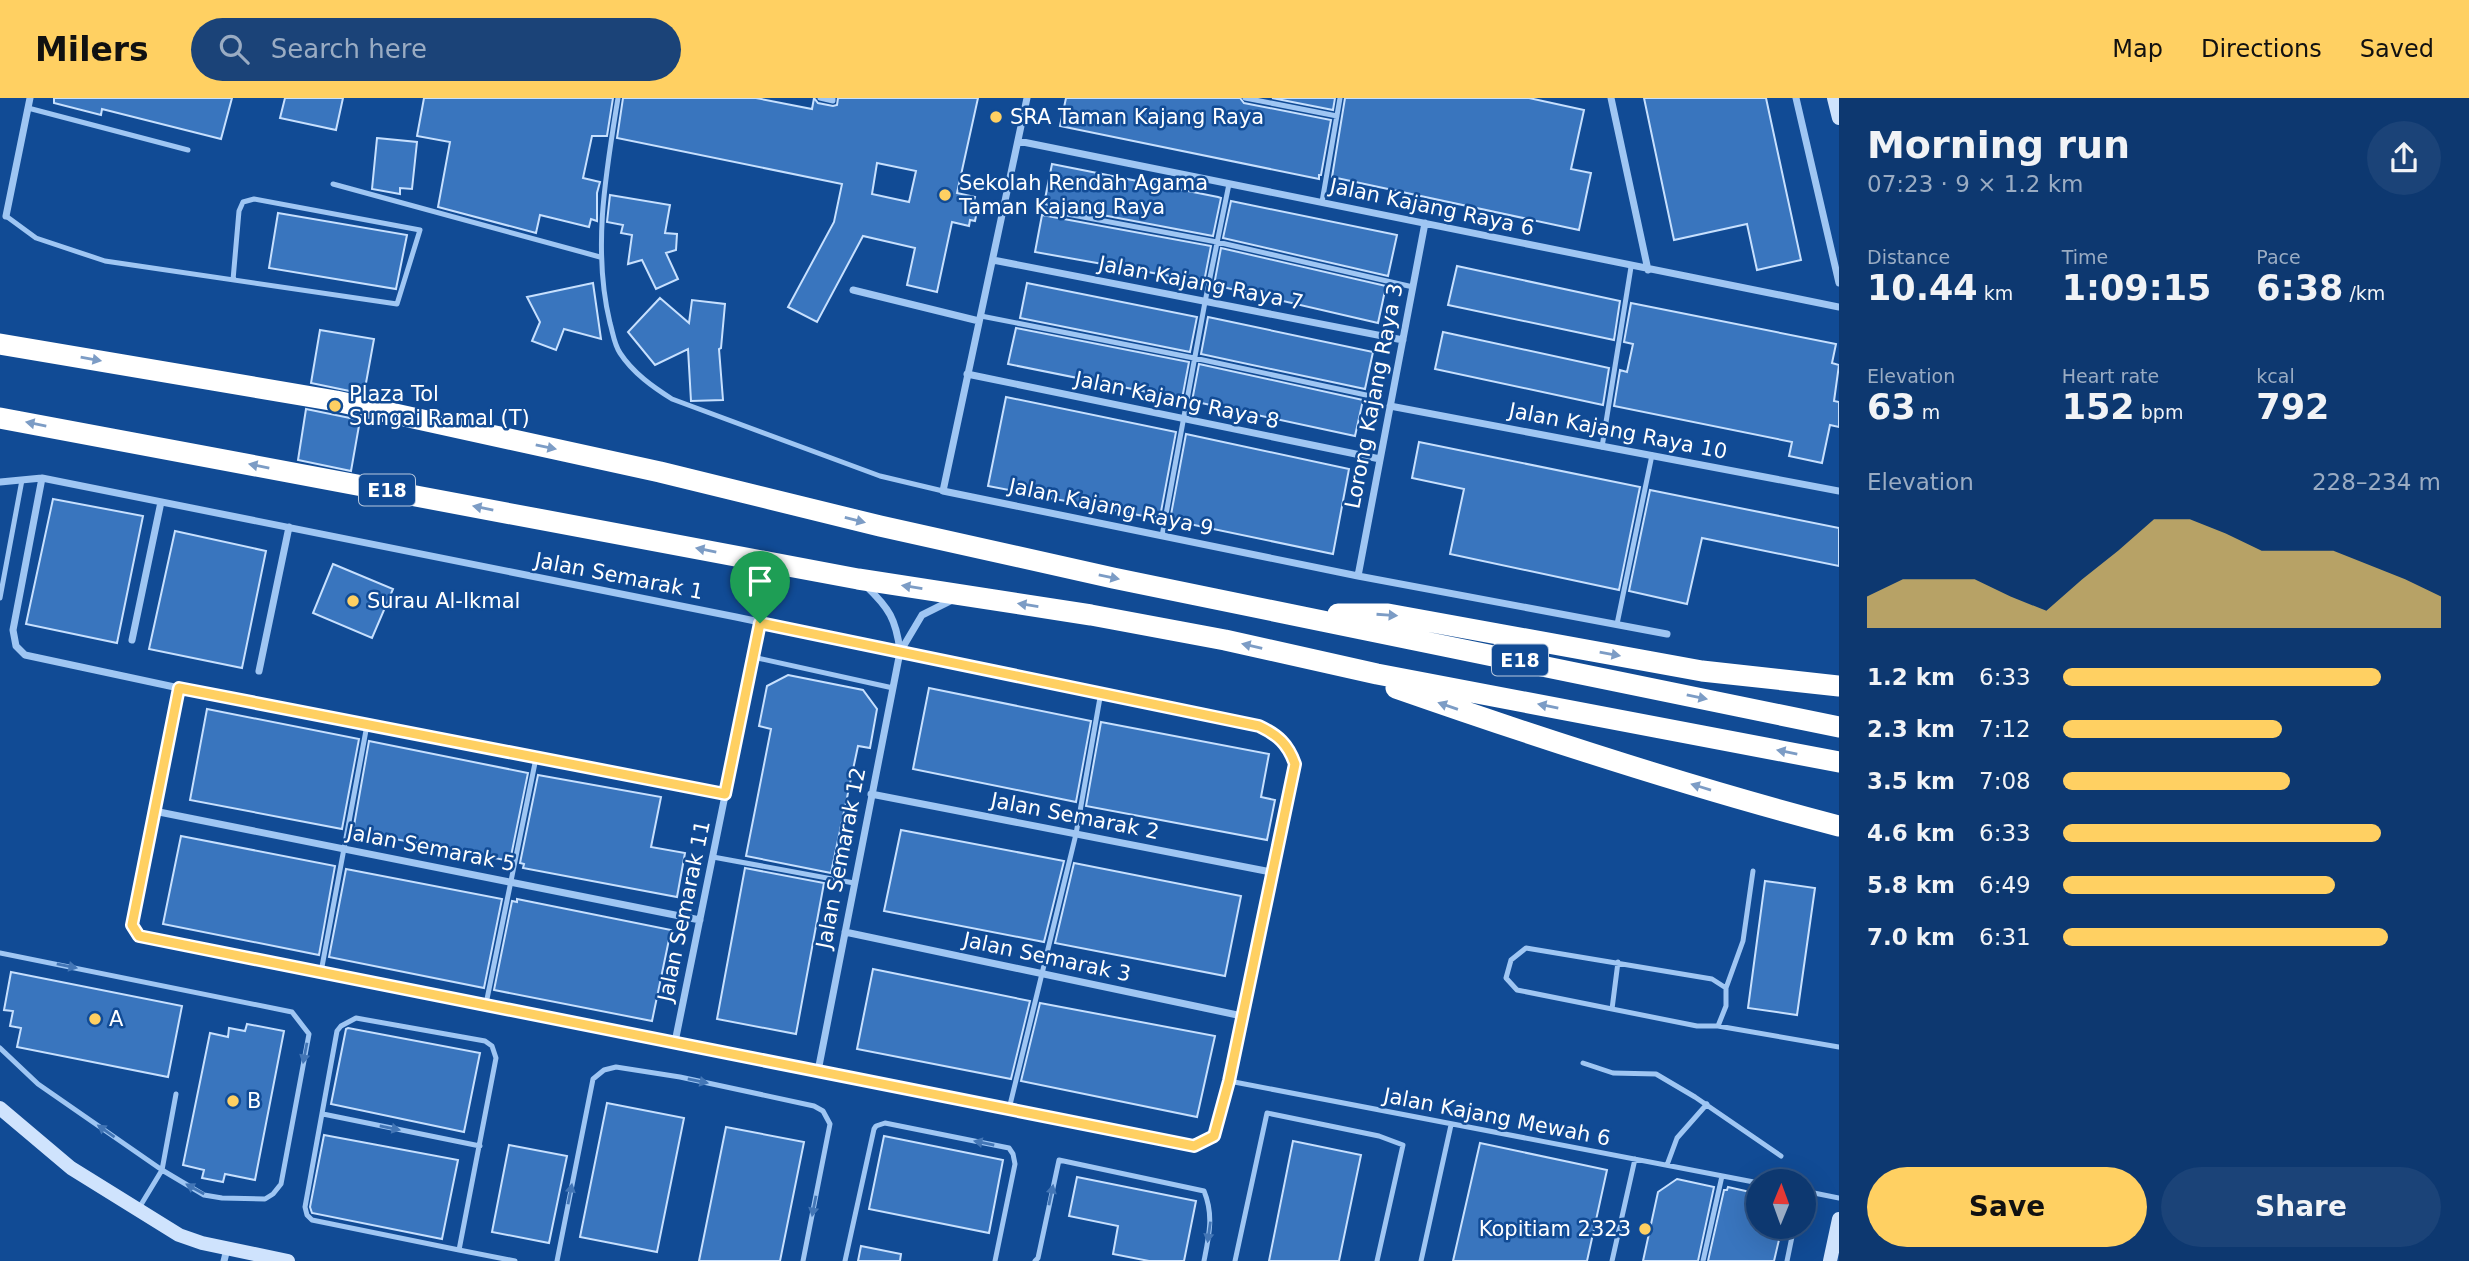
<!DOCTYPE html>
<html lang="en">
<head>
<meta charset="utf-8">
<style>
	body { margin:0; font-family:"DejaVu Sans",sans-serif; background:#1b4378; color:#f1f3f6; height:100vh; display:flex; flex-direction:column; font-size:26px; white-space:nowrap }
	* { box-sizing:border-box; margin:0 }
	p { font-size:23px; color:#9aacc3 }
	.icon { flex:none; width:38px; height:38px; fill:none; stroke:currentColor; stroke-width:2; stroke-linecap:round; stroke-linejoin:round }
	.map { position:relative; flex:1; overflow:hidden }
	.sheet { display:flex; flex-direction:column; background:#0d3870; width:630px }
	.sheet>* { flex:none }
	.needle { width:46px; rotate:1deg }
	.tools { position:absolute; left:1746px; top:1071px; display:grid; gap:14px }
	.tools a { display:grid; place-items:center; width:70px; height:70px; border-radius:50%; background:#0d3870; box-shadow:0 7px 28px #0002,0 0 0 2px #2d5283; font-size:35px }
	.pin { position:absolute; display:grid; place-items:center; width:60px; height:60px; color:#fff; margin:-72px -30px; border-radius:50% 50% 50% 0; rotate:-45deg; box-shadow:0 0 7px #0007 }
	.pin .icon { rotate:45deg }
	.round { display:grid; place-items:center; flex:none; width:74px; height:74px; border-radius:37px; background:#1b4378 }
	.headline { display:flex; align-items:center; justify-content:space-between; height:119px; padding:0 28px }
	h1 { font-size:38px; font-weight:600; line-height:52px }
	.figures { display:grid; grid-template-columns:repeat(3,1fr); gap:10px; height:119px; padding:7px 28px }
	.figures div { display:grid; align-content:center }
	.figures b { font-size:35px; font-weight:600 }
	.figures small { font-size:19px; font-weight:400 }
	.figures p { font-size:19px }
	.chart { height:196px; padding:14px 28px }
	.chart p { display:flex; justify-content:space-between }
	.chart svg { width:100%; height:126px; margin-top:7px; fill:#ffd062; opacity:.7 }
	.cta { display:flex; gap:14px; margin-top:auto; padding:14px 28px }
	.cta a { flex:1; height:80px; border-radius:42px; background:#ffd062; color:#111; font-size:28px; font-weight:600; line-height:80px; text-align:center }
	.cta a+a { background:#1b4378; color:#f1f3f6 }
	ul { padding:0 28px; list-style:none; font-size:23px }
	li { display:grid; grid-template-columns:112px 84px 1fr; align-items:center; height:52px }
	li i { height:18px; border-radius:9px; background:#ffd062 }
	header { display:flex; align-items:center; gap:42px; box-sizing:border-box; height:98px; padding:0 35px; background:#ffd062; color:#111 }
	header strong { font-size:33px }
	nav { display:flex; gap:38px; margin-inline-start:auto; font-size:24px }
	.search { width:490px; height:63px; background:#1b4378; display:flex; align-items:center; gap:18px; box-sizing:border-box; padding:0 24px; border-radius:38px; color:#9aacc3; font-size:26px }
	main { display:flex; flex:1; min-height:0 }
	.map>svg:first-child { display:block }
</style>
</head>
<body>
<header>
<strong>Milers</strong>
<div class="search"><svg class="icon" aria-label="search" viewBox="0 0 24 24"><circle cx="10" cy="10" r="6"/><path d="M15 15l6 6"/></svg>Search here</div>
<nav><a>Map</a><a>Directions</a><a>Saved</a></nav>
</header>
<main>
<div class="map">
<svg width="1839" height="1163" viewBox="0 0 1839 1163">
	<rect width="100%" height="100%" fill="#114b95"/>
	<path fill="#3975be" stroke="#c7e0fe" stroke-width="2" fill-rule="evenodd" d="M54 0H232L221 41 102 11 101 17 54 5Z
		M285 0H343L336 32 280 20Z
		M424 0H613L607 38H592L583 80 600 84 597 95V123L591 121 589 129 540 117 536 135 438 109 450 44 417 38Z
		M623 0H756L812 11 814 0 818 5 833 8 837 7 838 0H978L957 95 975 99 973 107 978 108 975 123 970 122 969 128 952 124 937 194 907 187 915 150 863 138 817 224 788 209 834 124 842 86 617 40ZM877 65 916 73 909 104 872 96Z
		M1066 0H1240L1244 5 1331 22 1321 77H1319V81L1060 28Z
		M1272 0H1335L1333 12Z
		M1345 0H1529L1584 12 1571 71 1591 75 1579 132 1332 79Z
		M1644 0H1766L1801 162 1757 172 1747 126 1674 142Z
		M377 40 417 44 412 91 400 90V96L372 91Z
		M1052 66 1218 99 1221 100 1213 138 1044 106Z
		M610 97 670 107 665 135 677 136 676 152 666 155 678 181 656 191 642 162 628 166 632 137 621 135 623 127 607 124Z
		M1231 103 1397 137 1388 178 1223 140Z
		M278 115 407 137 396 191 269 170Z
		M1042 117 1211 148 1204 184 1035 154Z
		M1221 150 1386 188 1378 225 1214 187Z
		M1457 168 1620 203 1614 242 1448 207Z
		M593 185 601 241 564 231 556 252 532 243 540 224 527 199Z
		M1027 185 1197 219 1190 254 1020 220Z
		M660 200 689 225 692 202 725 206 721 250 719 251 723 302 691 303 688 251 655 267 628 234Z
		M1631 205 1836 246 1832 265 1839 267 1834 303 1839 304V329L1830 327 1822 365 1789 358 1792 344 1614 308 1620 272 1627 274 1633 246 1624 244Z
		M1208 219 1373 254 1365 291 1201 256Z
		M1016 230 1189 264 1182 301 1008 266Z
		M320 232 374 241 364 296 311 285Z
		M1443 234 1609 270 1603 307 1435 271Z
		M1199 266 1363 302 1355 338 1192 303Z
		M1006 299 1176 334 1160 419 1155 418 1154 420 988 388Z
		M306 311 360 322 351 373 298 362Z
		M1186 336 1349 371 1333 456 1170 422Z
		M1419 344 1640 389 1619 492 1450 456 1464 391 1412 380Z
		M1650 392 1839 430V468L1702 440 1687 506 1629 493Z
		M53 401 143 418 117 545 26 526Z
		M175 433 266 453 242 570 149 551Z
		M333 466 393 491 372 540 313 515Z
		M788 577 863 592 877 611 870 650 858 648 831 775 746 758 771 631 759 628 767 588Z
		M929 590 1091 623 1076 704 913 671Z
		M207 611 359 641 342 731 190 702Z
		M1101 624 1269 656 1261 699 1275 702 1267 742 1086 708Z
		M369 643 528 675 510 763 353 733Z
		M538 677 661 699 651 749 685 755 677 799 523 770 524 766 520 765Z
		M901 732 1064 763 1044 844 884 813Z
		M181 738 335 768 319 857 163 826Z
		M1074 765 1241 798 1225 878 1055 845Z
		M745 770 824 785 796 936 717 921Z
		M346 771 502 801 484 890 329 859Z
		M1765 783 1815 790 1797 917 1748 910Z
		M517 801 671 832 652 923 494 892 512 803 517 804Z
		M873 871 1030 903 1011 981 857 951Z
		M11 874 182 908 168 979 17 949 21 930 10 928 13 913 4 912Z
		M1040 905 1215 938 1197 1019 1021 983Z
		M247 926 284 933 255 1082 225 1076 223 1084 202 1080 204 1072 183 1067 210 935 228 939 229 930 245 933Z
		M348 930 480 955 464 1034 331 1006 346 931Z
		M607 1005 684 1020 657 1154 580 1139Z
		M726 1029 804 1044 780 1163H699Z
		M324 1037 458 1062 442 1141 312 1115 310 1109Z
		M884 1038 1003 1062 989 1135 869 1111Z
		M1293 1043 1361 1057 1339 1163H1269Z
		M1480 1045 1607 1072 1587 1163H1453Z
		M509 1047 567 1058 549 1145 492 1134Z
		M1077 1079 1196 1103 1184 1163H1149L1113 1156 1118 1128 1069 1118Z
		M1677 1081 1714 1089 1698 1163H1643L1658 1094Z
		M1728 1089 1759 1096V1129H1782L1774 1163H1708L1724 1092H1727Z
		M861 1148 901 1156 900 1163H858Z"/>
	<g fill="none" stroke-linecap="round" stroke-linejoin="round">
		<path stroke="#9fc6f3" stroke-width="5" d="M618 0C606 74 592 151 610 225 613 235 614 246 620 255 633 275 653 289 672 301L880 378 943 393
			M820 0 833 3V0
			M1245 0 1337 18
			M28 10 188 52
			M333 86 600 159
			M1322 104 1340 0
			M1040 111 1217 144 1413 189
			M6 118 36 140 105 163 397 206 420 132 254 101 243 104 239 113 233 182
			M981 218 1194 260 1366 297
			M1602 349 1631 169
			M1162 438 1205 204 1229 86
			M0 500 22 382
			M1617 526 1652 357
			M753 559 893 590
			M713 759 854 785
			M1526 850 1712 881 1726 890V908L1718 928H1697L1517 892 1506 880 1511 862Z
			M0 855 292 914 309 936 281 1086 273 1096 265 1101 222 1100 204 1097 162 1072 38 986 0 950
			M321 874 367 627
			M1726 890 1743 843 1753 773
			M486 906 536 660
			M1612 911 1618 864
			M356 920 485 943 492 948 496 960 459 1152 312 1122 307 1117 305 1109 337 933 341 928Z
			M1718 928 1839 949
			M1583 965 1613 975 1656 976 1695 999 1781 1058
			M1229 983 1759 1085
			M1009 1011 1076 736 1101 594
			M323 1016 480 1048
			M1667 1067 1677 1040 1707 1006
			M1804 1093 1839 1100
			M139 1110 162 1072 176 996
			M459 1152 515 1163
			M557 1163 593 981 604 972 616 969 680 979 814 1008 823 1013 830 1026 803 1163
			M845 1163 874 1031 876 1028 885 1025 1009 1050 1013 1056 1015 1066 995 1163
			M1035 1163 1038 1160 1059 1062 1204 1093C1214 1117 1209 1138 1204 1163
			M1235 1163 1267 1015 1379 1038 1403 1047 1377 1163
			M1421 1163 1451 1027
			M1612 1163 1635 1061
			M1703 1163 1722 1078
			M1787 1163 1794 1129"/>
		<path stroke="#9fc6f3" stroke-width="7" d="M1027 0 943 393 1358 478 1667 536
			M1611 0 1648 172
			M1796 0 1839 185
			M1018 43 1839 209
			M6 118 30 0
			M993 162 1403 242
			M853 192 979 223
			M967 276 1380 361
			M1390 308 1839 393
			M42 380 13 532 16 548 25 557 179 590 725 696
			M0 384 42 380 736 519 1259 628C1278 637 1288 646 1295 666L1229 983 1214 1038 1194 1048 139 838 132 827 134 812 179 590
			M1358 478 1425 125
			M866 488C889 510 896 521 900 553
			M132 542 161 404
			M259 573 289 429
			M871 696 1271 774
			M154 713 700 822
			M845 834 1242 918
			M675 944 760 525
			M818 973 900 554 922 517 952 502
			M224 1163 227 1151"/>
		<path stroke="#cfe3fd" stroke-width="14" d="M1834 0 1839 20
			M0 1010 71 1070 179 1137 202 1145 288 1163
			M1830 1163 1839 1121"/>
		<path stroke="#fff" stroke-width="21" d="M0 246 336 303 660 374 880 428 1113 480 1839 629
			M0 320 858 481 1091 517 1225 542 1377 576 1839 664
			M1338 516H1388L1702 573 1839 588
			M1396 590C1542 641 1689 689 1839 728"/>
	</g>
	<defs><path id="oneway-solid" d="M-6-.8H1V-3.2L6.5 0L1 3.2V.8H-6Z" transform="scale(1.75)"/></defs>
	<g fill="#7c9cc5">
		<use href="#oneway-solid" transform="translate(91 261) rotate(10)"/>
		<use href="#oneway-solid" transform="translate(36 326) rotate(-169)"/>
		<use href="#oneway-solid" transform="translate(546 349) rotate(12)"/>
		<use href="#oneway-solid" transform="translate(259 368) rotate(-169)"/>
		<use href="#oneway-solid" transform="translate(483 410) rotate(-169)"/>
		<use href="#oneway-solid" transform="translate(855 422) rotate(14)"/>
		<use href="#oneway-solid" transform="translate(706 452) rotate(-169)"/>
		<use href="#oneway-solid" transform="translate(1109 479) rotate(12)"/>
		<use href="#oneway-solid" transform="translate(912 489) rotate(-171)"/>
		<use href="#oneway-solid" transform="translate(1028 507) rotate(-171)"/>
		<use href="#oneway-solid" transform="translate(1387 517) rotate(4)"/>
		<use href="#oneway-solid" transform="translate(1252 548) rotate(-167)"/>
		<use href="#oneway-solid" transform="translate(1610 556) rotate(10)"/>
		<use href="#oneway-solid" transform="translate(1697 599) rotate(12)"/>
		<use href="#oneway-solid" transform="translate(1448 608) rotate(-161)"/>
		<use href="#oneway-solid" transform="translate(1548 608) rotate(-169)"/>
		<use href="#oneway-solid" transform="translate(1787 654) rotate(-169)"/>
		<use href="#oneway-solid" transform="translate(1701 689) rotate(-163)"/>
	</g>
	<g fill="#4376b6">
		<use href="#oneway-solid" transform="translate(67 868) rotate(12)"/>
		<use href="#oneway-solid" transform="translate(305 955) rotate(101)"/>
		<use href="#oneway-solid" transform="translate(698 983) rotate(12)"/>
		<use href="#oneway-solid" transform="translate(390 1030) rotate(11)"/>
		<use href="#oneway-solid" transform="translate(106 1033) rotate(-145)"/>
		<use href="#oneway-solid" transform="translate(984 1045) rotate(-168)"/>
		<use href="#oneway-solid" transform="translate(195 1091) rotate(-151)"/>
		<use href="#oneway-solid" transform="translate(570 1096) rotate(-79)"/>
		<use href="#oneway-solid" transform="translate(1051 1097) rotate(-78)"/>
		<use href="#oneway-solid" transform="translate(814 1108) rotate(101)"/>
		<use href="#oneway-solid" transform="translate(1209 1134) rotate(98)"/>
	</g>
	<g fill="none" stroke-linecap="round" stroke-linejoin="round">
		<defs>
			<path id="route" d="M760 525 1259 628C1278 637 1288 646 1295 666L1229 983 1214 1038 1194 1048 139 838 132 827 179 590 725 696Z"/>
		</defs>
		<use href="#route" stroke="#fff" stroke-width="14"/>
		<use href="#route" stroke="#ffd062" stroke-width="9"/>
	</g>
	<g fill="#ffd062" stroke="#114b95" stroke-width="2.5">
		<circle cx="996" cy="19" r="7"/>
		<circle cx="945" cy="97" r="7"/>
		<circle cx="335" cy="308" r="7"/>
		<circle cx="353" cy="503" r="7"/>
		<circle cx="95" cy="921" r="7"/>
		<circle cx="233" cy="1003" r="7"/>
		<circle cx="1645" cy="1131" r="7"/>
	</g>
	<g text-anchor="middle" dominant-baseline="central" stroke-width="5" stroke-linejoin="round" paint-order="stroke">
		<g fill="#114b95" stroke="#b8c9df" stroke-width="2">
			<rect x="359" y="376.5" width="56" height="31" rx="5"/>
			<rect x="1492" y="546.5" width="56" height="31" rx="5"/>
		</g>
		<g font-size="19" font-weight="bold" fill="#fff">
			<text x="387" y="392">E18</text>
			<text x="1520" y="562">E18</text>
		</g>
		<g font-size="21" fill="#fff" stroke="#114b95" text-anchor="start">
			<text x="1010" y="19">SRA Taman Kajang Raya</text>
			<text x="959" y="85">Sekolah Rendah Agama<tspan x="959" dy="24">Taman Kajang Raya</tspan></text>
			<text x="349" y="296">Plaza Tol<tspan x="349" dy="24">Sungai Ramal (T)</tspan></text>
			<text x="367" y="503">Surau Al-Ikmal</text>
			<text x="109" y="921">A</text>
			<text x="247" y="1003">B</text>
			<text x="1631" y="1131" text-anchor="end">Kopitiam 2323</text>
		</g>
		<g font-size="21" fill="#fff" stroke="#114b95">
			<text transform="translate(1432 109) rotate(12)">Jalan Kajang Raya 6</text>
			<text transform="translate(1201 185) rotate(11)">Jalan Kajang Raya 7</text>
			<text transform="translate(1374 298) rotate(-79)">Lorong Kajang Raya 3</text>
			<text transform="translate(1177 302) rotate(12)">Jalan Kajang Raya 8</text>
			<text transform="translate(1618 333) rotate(11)">Jalan Kajang Raya 10</text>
			<text transform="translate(1111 409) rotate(12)">Jalan Kajang Raya 9</text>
			<text transform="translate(619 478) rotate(11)">Jalan Semarak 1</text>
			<text transform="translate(1075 718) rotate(11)">Jalan Semarak 2</text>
			<text transform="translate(431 750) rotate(11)">Jalan Semarak 5</text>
			<text transform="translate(841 760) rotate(-79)">Jalan Semarak 12</text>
			<text transform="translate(684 813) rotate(-78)">Jalan Semarak 11</text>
			<text transform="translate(1047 859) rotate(12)">Jalan Semarak 3</text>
			<text transform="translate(1497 1019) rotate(11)">Jalan Kajang Mewah 6</text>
		</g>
	</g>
</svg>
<div class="tools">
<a><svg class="needle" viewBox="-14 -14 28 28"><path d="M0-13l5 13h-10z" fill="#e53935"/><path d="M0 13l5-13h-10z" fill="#9aacc3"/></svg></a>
</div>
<div class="pin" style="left:760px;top:525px;background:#1e9e55"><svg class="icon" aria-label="arrive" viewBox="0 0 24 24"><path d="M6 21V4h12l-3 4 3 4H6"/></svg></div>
</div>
<section class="sheet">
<div class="headline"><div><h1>Morning run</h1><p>07:23 · 9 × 1.2 km</p></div><a class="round"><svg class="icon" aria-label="share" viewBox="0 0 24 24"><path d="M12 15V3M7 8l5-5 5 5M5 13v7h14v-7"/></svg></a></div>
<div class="figures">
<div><p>Distance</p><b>10.44<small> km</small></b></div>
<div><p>Time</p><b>1:09:15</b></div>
<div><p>Pace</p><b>6:38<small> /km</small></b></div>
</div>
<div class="figures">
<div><p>Elevation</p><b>63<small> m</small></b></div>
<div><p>Heart rate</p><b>152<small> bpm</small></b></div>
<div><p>kcal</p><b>792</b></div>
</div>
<div class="chart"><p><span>Elevation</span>228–234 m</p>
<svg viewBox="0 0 160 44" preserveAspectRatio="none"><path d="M0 44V33L10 27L20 27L30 27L40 33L50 38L60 27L70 17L80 6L90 6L100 11L110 17L120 17L130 17L140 22L150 27L160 33V44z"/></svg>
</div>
<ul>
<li><b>1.2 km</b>6:33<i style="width:84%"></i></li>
<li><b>2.3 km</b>7:12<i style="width:58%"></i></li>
<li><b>3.5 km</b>7:08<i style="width:60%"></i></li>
<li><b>4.6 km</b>6:33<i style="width:84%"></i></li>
<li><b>5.8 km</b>6:49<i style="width:72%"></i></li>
<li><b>7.0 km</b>6:31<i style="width:86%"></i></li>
</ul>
<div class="cta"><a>Save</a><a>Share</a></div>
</section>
</main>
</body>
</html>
